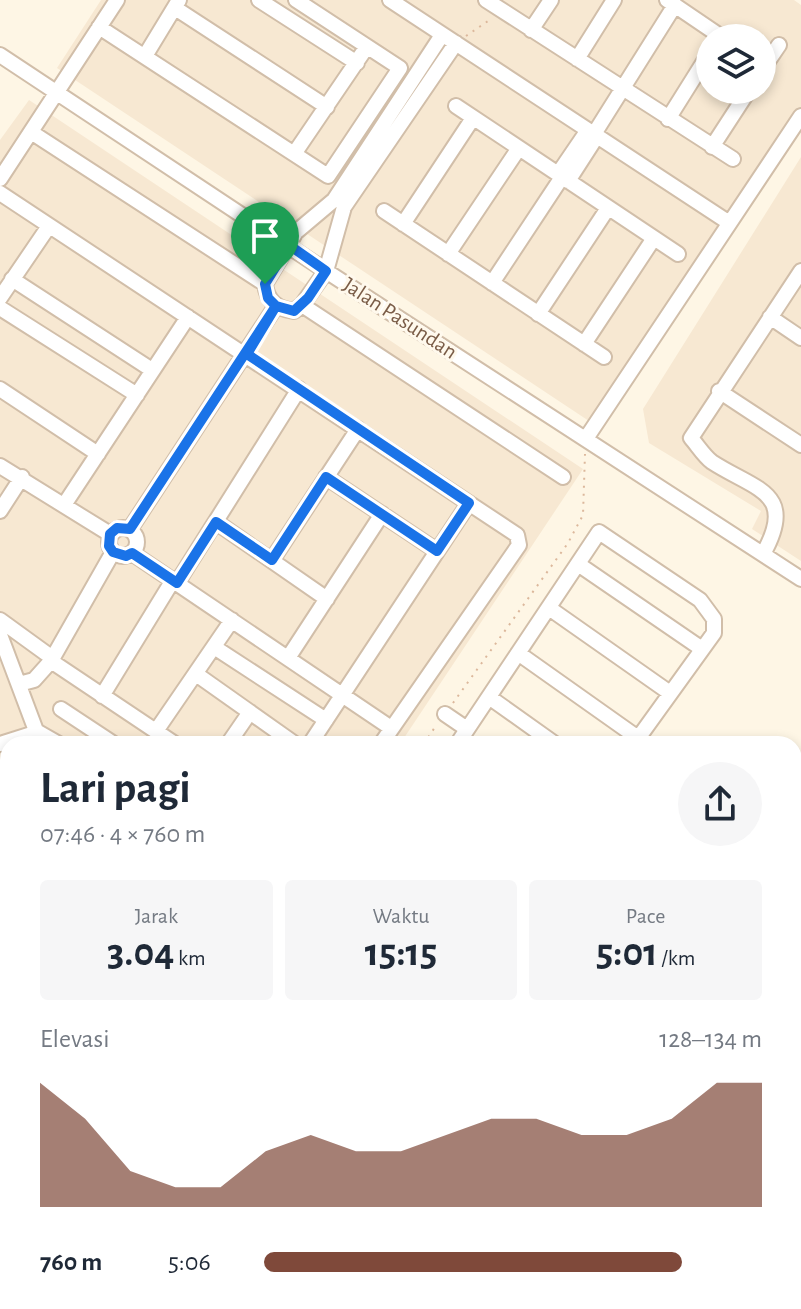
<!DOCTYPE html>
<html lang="id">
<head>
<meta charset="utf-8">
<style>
	body { margin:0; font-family:"Alegreya Sans",sans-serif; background:#f6f6f7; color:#1f2937; height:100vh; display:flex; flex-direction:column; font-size:30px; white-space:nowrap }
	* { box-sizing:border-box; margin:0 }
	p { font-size:26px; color:#747a83 }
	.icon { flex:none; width:44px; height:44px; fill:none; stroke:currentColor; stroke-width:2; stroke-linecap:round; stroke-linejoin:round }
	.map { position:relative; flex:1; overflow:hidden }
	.sheet { position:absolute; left:0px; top:736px; width:802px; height:574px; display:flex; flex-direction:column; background:#fff; border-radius:24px 24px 0 0; box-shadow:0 4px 12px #0003 }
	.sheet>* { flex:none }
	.tools { position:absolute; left:696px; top:24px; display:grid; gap:16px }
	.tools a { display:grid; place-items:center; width:80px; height:80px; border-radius:50%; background:#fff; box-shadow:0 4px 12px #0003; font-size:40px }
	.pin { position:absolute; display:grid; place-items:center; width:68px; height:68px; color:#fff; margin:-82px -34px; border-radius:50% 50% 50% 0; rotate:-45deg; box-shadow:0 0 8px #0007 }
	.pin .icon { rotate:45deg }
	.round { display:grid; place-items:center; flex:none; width:84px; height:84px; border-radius:42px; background:#f6f6f7 }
	.summary { display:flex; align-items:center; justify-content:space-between; height:136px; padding:0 40px }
	h1 { font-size:44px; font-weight:700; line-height:60px }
	.metrics { display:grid; grid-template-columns:repeat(3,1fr); gap:12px; height:136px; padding:8px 40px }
	.metrics div { display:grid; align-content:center; border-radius:8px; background:#f6f6f7; text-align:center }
	.metrics b { font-size:40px; font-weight:700 }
	.metrics small { font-size:22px; font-weight:400 }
	.metrics p { font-size:22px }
	.chart { height:224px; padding:16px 40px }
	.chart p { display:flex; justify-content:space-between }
	.chart svg { width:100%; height:144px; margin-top:8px; fill:#7f493a; opacity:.7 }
	ul { padding:0 40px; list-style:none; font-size:26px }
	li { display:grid; grid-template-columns:128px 96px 1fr; align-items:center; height:60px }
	li i { height:20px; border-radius:10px; background:#7f493a }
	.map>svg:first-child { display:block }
</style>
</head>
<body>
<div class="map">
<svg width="801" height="1309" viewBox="0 0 801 1309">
	<rect width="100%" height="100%" fill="#fef6e5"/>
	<path fill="#f7e8d2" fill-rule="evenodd" d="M101 0H794L801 5V119L601 429 57 68ZM710 38H762V90H710Z
		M29 100 583 469 400 744H8V814L0 817V140Z
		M801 157V561L752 529 761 511 649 443 643 409Z
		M801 835V1259L794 1254V846Z"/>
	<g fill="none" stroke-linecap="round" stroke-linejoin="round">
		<defs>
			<path id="minor" d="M259 0 357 63
				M390 0 728 222
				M486 0 733 159
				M667 0 723 38
				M175 8 327 107
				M99 27 328 176 400 68 296 0
				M531 30 551 0
				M442 35 334 200 296 232 265 284C267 301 277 309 294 311L302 305 326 271 344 207 456 43
				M0 55 326 271 801 579
				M145 56 179 0
				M577 59 614 0
				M762 70 779 45
				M456 106 678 254
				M668 119 710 52
				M31 132 265 284
				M594 134 675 5
				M712 147 749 90
				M293 152 296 151 366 48
				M558 174 588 130
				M0 179 117 0
				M568 181 597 136
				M0 193 517 535 519 545 381 744
				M384 211 604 357
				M403 224 473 118
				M448 254 519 148
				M12 279 152 370
				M492 283 562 177
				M0 298 49 226
				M302 305 563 477
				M0 308 137 395
				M538 314 608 208
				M770 317 801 338
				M584 344 654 238
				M0 389 98 454
				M719 391 801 445
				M587 437 801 116
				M0 466 110 534
				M326 477 437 551
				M64 505 188 317
				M0 511 22 477
				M216 522 327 599
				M109 542a14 14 0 1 1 28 0a14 14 0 1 1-28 0Z
				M130 529 276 306
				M113 552 51 661 175 744
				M132 553 391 728
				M763 554C798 492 755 490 712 462 704 456 698 446 691 438L801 271
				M272 560 358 429
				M578 564 702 649
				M177 583 299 389
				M549 608 670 693
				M0 620 51 657
				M0 635 41 744
				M214 647 326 720
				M518 653 638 738
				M288 658 382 514
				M196 674 295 744
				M19 684 34 680 51 661
				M102 696 173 580
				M489 697 555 744
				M61 709 114 744
				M445 714 467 729
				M156 731 232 620
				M0 744 38 732 59 744
				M228 744 250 712
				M310 744 469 503
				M460 744 458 743 599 532 700 600 714 619V633L634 744
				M0 805 8 803
				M794 864 801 854
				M794 928 801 933
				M794 982 801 987
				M794 1042 801 1047
				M794 1095 801 1099
				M794 1152 801 1157
				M794 1207 801 1212
				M794 1266 801 1270
				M119 1302 130 1309
				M253 1302 263 1309
				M379 1302 391 1309
				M445 1302 455 1309
				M526 1302 536 1309
				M606 1302 616 1309
				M687 1302 698 1309
				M768 1302 770 1303
				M333 1309 337 1302
				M471 1309 476 1302"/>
		</defs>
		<use href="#minor" stroke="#d1bea9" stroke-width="18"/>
		<path stroke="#dcb89c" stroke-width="2" stroke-dasharray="2 6" stroke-linecap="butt" d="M466 36 491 19
			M453 703 568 543 583 515 585 454
			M424 744 437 724
			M87 1309 92 1302"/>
		<use href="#minor" stroke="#fff" stroke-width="14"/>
	</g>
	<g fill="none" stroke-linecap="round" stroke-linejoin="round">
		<defs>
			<path id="route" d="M265 284 268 298 276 306 130 529 117 528 110 534 109 546 113 552 126 556 132 553 177 583 216 522 272 560 326 477 437 551 469 503 247 354 276 306 294 311 308 298 326 271 289 245 265 284"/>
		</defs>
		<use href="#route" stroke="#fff" stroke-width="16"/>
		<use href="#route" stroke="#1a73e8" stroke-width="10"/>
	</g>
	<g text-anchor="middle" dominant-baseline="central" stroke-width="6" stroke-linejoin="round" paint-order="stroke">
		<g font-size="22" fill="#7a5c47" stroke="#fff9ed">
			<text transform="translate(400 318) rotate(33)">Jalan Pasundan</text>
		</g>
	</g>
</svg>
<div class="tools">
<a><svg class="icon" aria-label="layers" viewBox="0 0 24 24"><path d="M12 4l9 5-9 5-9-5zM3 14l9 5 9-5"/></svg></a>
</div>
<div class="pin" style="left:265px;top:284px;background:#1e9e55"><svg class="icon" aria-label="arrive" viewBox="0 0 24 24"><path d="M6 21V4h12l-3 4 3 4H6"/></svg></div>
<section class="sheet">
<div class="summary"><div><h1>Lari pagi</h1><p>07:46 · 4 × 760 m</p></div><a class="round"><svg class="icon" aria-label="share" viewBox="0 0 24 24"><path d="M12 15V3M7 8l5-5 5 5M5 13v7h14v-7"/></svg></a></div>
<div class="metrics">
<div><p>Jarak</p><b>3.04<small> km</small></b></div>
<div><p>Waktu</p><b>15:15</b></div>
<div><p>Pace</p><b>5:01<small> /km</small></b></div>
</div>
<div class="chart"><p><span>Elevasi</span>128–134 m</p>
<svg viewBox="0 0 160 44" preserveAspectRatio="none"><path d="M0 44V6L10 17L20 33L30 38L40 38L50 27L60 22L70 27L80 27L90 22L100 17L110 17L120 22L130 22L140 17L150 6L160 6V44z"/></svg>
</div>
<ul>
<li><b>760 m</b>5:06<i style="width:84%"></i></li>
</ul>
</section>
</div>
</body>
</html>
